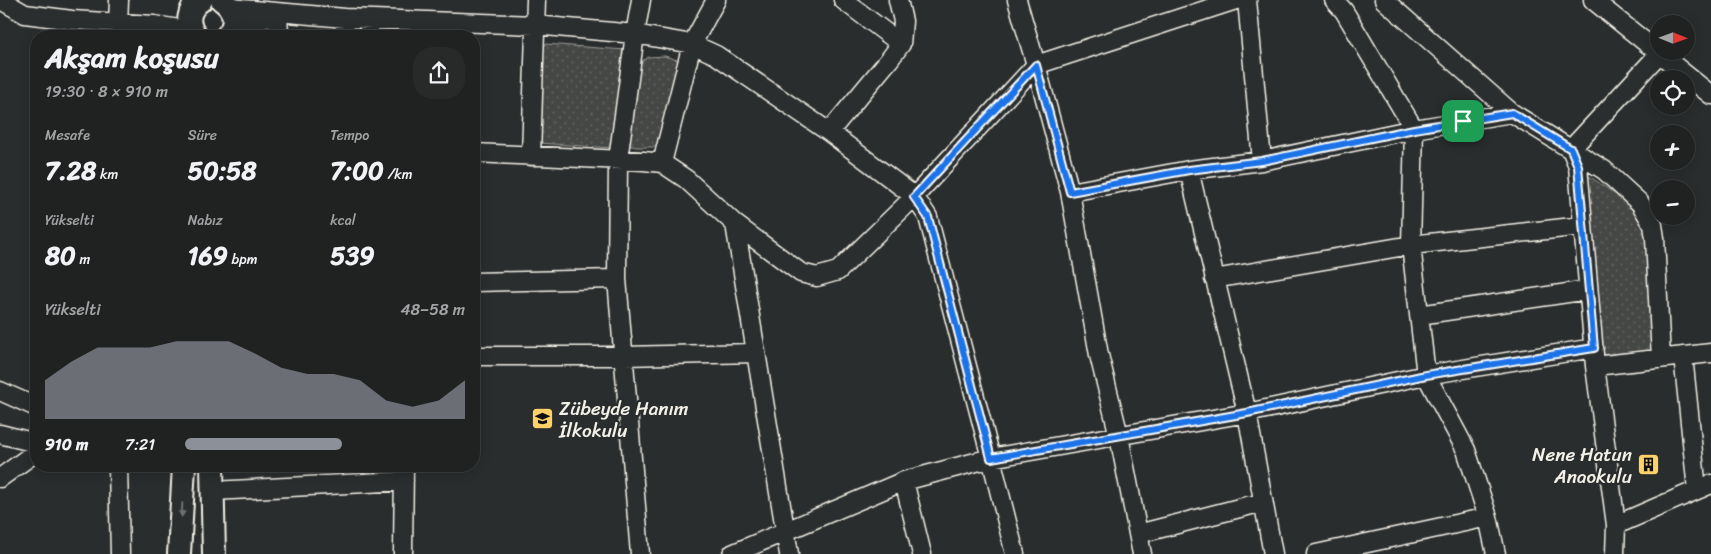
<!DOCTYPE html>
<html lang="tr">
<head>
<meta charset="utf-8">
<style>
	body { margin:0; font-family:Sriracha,sans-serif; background:#282a2a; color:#f1f3f6; height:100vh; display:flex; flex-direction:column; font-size:19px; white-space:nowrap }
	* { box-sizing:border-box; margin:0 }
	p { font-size:16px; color:#a2a4a5 }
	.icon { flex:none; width:28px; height:28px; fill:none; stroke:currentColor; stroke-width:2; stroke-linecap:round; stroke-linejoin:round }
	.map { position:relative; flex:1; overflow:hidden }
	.drawer { position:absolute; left:30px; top:30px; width:450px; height:442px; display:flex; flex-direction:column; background:#202222; border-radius:20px; box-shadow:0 2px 12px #0003,0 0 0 1px #3d3f40 }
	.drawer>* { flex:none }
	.needle { width:32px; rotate:91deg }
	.buttons { position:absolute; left:1650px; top:15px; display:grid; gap:10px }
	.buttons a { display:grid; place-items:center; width:45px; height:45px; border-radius:50%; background:#202222; box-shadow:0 2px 12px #0003,0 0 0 1px #3d3f40; font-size:25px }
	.pin { position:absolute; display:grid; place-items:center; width:42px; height:42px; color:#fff; margin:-21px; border-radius:10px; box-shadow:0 2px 8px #0006 }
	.round { display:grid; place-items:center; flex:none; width:52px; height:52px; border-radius:20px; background:#282a2a }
	.summary { display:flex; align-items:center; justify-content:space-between; height:85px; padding:0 15px }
	h1 { font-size:28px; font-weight:800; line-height:38px }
	.stats { display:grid; grid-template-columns:repeat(3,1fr); gap:8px; height:85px; padding:5px 15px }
	.stats div { display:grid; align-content:center }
	.stats b { font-size:25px; font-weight:800 }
	.stats small { font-size:14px; font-weight:400 }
	.stats p { font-size:14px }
	.chart { height:140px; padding:10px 15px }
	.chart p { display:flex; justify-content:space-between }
	.chart svg { width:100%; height:90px; margin-top:5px; fill:#8c9099; opacity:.7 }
	ul { padding:0 15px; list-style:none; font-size:16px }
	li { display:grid; grid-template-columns:80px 60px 1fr; align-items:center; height:38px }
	li i { height:12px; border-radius:6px; background:#8c9099 }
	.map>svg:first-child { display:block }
</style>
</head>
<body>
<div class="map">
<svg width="1711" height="554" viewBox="0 0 1711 554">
	<defs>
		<pattern id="grass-dots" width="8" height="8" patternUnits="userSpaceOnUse" patternTransform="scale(1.25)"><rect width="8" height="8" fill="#444645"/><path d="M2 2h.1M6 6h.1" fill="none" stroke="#606160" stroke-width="1.8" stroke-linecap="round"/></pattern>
	</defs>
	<rect width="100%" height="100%" fill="#2a2d2e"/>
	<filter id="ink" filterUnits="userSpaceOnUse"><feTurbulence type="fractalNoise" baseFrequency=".02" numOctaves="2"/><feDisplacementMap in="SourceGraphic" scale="10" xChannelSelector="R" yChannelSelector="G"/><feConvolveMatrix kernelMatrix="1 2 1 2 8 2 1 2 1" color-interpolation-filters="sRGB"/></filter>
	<g filter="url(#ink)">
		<path fill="url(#grass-dots)" stroke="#9c9c96" d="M545 44 625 50 613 148 538 143 543 54Z
			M665 56 677 60 681 70 667 135 653 147H636L628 145 641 62 648 57Z
			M1583 172C1609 190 1638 206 1648 237L1653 351 1599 355Z"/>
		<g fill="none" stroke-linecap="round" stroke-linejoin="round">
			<defs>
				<path id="minor" d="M1 0 25 14 72 20 154 25 192 31
					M843 0 901 44
					M1017 0 1036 65 1070 192 1099 355 1119 436 1142 554
					M1247 0 1262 161
					M1334 0 1344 11 1414 129 1411 245 1426 375 1466 450 1488 517 1496 554
					M1384 0 1512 113 1604 170 1640 203 1653 225 1655 238 1661 359
					M1593 0 1711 95
					M230 8 345 18 534 25 635 34 692 44 716 55 829 132 914 196 928 217 991 458 1015 554
					M278 13 279 36
					M368 19 370 36
					M118 24 119 0
					M231 31 273 15
					M344 36 345 18
					M829 132 889 60 901 44 903 21 898 0
					M474 153 644 161 662 163 686 179 735 224 801 273 817 277 838 271 914 197 1036 65 1236 0
					M531 156 536 0
					M662 163 692 44 716 0
					M1189 170 1247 413 1273 554
					M1070 192 1189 170 1262 161 1414 129 1512 113
					M735 224 789 554
					M1214 279 1411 245 1582 226
					M474 282 617 279
					M1419 315 1588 290
					M474 356H623L756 353
					M1683 356 1697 490
					M1595 366 1711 353
					M0 391 36 407
					M0 434 36 443
					M118 466 120 554
					M0 478 36 452
					M904 481 922 554
					M212 491 404 481
					M1616 525 1711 484
					M1138 534 1263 502
					M403 554 404 466
					M640 554 617 279 618 160 635 34 641 0
					M732 554 904 481 991 458 1247 413 1426 375 1594 348
					M1316 554 1488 517
					M1615 554 1616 525 1595 366 1578 166 1571 149 1659 54"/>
				<path id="major" d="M222 0C235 9 238 24 227 36
					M196 36C185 24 188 9 201 0
					M212 466 214 554
					M179 554 184 466"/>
			</defs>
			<use href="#minor" stroke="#f4f1e8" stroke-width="21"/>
			<use href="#major" stroke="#f4f1e8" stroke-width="26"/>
			<use href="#minor" stroke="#2a2d2e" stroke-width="18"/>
			<use href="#major" stroke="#2a2d2e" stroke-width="22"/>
		</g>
		<defs><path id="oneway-solid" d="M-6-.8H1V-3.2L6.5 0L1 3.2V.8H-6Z" transform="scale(1.25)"/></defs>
		<use fill="#71726f" href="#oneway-solid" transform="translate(182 510) rotate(93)"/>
	</g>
	<g fill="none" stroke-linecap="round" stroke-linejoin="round" filter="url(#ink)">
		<defs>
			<path id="route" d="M1036 65 1070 192 1189 170 1262 161 1414 129 1512 113 1571 149 1578 166 1594 348 1426 375 1247 413 991 458 928 217 914 197Z"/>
		</defs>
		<use href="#route" stroke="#fff" stroke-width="10"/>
		<use href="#route" stroke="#1a73e8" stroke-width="6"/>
	</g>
	<defs>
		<symbol id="school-square" viewBox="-11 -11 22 22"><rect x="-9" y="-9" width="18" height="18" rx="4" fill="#ffd166" stroke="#2a2d2e"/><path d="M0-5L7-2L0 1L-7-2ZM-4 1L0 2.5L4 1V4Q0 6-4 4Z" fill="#111"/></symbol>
		<symbol id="building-square" viewBox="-11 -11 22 22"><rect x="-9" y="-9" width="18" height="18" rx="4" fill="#ffd166" stroke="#2a2d2e"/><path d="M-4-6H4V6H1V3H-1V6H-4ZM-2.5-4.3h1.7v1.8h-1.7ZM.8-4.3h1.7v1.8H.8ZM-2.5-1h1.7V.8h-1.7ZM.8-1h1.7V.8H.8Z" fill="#111"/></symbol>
	</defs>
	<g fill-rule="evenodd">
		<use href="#school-square" x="530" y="406" width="25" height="25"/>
		<use href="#building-square" x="1636" y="452" width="25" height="25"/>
	</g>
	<g text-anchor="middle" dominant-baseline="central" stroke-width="4.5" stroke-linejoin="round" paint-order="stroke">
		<g font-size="19" fill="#f4f1e8" stroke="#2a2d2e" text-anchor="start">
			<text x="559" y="408">Zübeyde Hanım<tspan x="559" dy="22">İlkokulu</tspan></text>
			<text x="1632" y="454" text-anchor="end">Nene Hatun<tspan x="1632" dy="22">Anaokulu</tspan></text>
		</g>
	</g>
</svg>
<div class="buttons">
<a><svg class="needle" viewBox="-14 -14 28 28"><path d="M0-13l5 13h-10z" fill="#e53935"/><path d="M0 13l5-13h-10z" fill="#a2a4a5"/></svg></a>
<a><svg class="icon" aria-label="locate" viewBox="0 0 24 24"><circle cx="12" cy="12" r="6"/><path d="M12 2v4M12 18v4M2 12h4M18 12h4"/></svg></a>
<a>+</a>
<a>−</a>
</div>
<div class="pin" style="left:1463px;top:121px;background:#1e9e55"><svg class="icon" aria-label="arrive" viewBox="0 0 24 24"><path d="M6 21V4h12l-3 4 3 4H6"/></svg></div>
<section class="drawer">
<div class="summary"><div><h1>Akşam koşusu</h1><p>19:30 · 8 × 910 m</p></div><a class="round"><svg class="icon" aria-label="share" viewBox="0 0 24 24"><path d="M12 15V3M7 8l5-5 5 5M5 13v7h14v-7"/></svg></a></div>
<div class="stats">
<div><p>Mesafe</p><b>7.28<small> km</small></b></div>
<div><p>Süre</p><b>50:58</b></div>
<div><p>Tempo</p><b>7:00<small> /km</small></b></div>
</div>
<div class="stats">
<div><p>Yükselti</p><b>80<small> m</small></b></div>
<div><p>Nabız</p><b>169<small> bpm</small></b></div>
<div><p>kcal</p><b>539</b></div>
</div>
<div class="chart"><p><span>Yükselti</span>48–58 m</p>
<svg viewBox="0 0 160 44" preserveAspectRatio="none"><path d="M0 44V25L10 16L20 9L30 9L40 9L50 6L60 6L70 6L80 12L90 19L100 22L110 22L120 25L130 35L140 38L150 35L160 25V44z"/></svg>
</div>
<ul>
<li><b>910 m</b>7:21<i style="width:56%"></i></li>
</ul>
</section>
</div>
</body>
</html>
